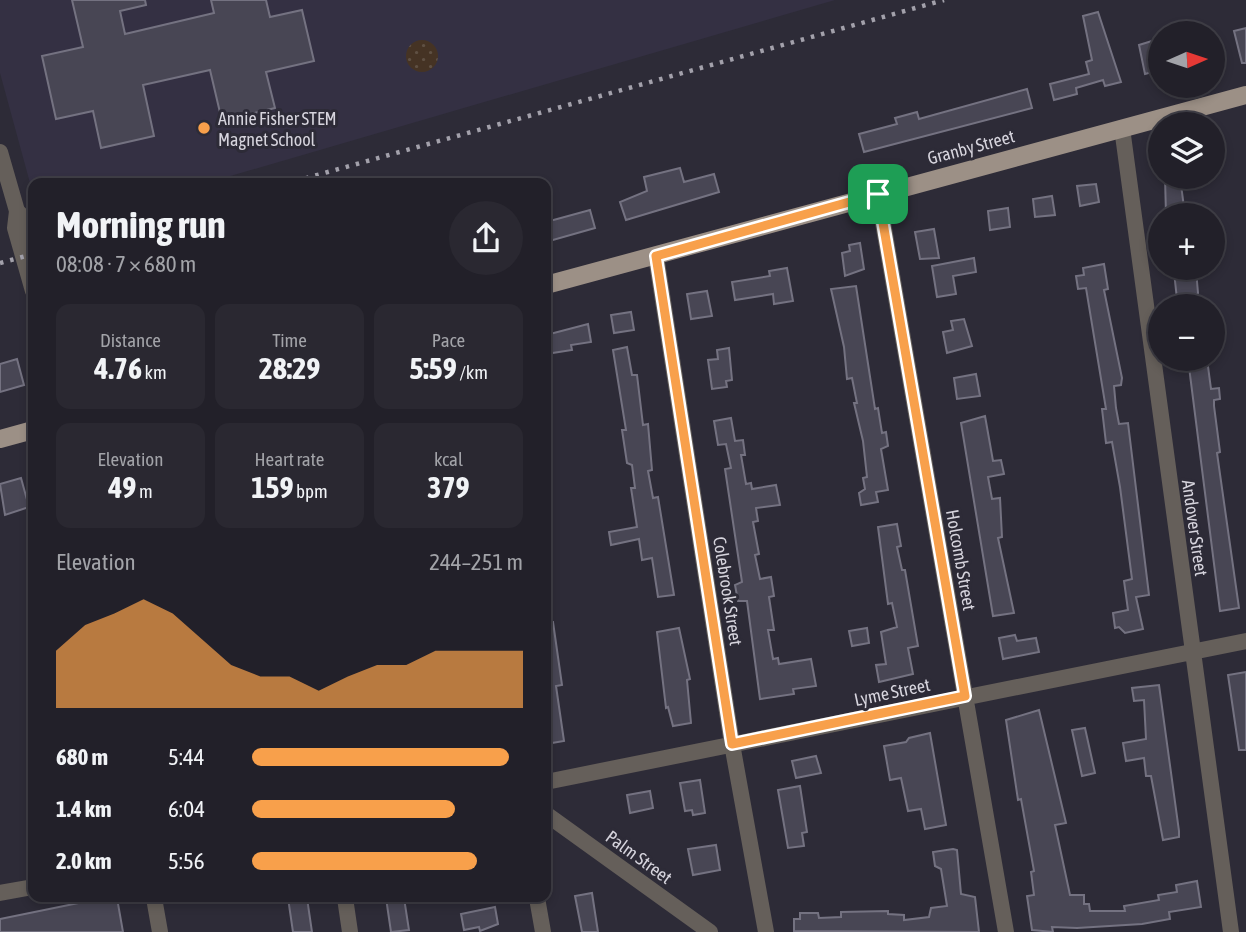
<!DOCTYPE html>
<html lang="en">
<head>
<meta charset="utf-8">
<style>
	body { margin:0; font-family:"Asap Condensed",sans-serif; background:#2a2831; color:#f1f3f6; height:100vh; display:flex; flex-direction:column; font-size:26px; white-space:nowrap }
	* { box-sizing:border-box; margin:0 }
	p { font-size:23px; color:#a2a3a8 }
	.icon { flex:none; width:38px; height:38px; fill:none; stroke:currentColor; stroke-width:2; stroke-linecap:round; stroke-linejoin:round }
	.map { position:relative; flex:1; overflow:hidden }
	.details { position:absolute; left:28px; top:178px; width:523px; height:724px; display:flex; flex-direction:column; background:#222029; border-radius:14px; box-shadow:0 4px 10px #0003,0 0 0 2px #3f3e46 }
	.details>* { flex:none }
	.needle { width:46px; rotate:87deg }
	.controls { position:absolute; left:1148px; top:21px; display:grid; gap:14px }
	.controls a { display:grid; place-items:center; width:77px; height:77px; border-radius:50%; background:#222029; box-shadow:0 4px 10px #0003,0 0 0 2px #3f3e46; font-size:35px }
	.pin { position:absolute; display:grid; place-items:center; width:60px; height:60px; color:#fff; margin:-30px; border-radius:14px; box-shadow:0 4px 10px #0006 }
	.round { display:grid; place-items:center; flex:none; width:74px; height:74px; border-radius:37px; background:#2a2831 }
	.summary { display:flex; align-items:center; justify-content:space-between; height:119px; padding:0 28px }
	h1 { font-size:38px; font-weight:700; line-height:52px }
	.metrics { display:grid; grid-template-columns:repeat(3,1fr); gap:10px; height:119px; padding:7px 28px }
	.metrics div { display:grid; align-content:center; border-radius:14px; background:#2a2831; text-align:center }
	.metrics b { font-size:30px; font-weight:700 }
	.metrics small { font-size:19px; font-weight:400 }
	.metrics p { font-size:19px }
	.chart { height:196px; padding:14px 28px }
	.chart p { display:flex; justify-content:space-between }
	.chart svg { width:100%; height:126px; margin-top:7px; fill:#f8a04b; opacity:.7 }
	ul { padding:0 28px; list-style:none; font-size:23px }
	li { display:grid; grid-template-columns:112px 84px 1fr; align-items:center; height:52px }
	li i { height:18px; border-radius:9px; background:#f8a04b }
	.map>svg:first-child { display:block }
</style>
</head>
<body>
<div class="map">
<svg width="1246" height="932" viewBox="0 0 1246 932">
	<defs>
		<pattern id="grass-dots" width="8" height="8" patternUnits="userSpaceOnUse" patternTransform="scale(1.75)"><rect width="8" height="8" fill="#453324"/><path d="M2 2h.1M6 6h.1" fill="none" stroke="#5f5043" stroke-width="1.8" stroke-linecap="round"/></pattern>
	</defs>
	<rect width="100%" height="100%" fill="#2d2b37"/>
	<path fill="#343043" d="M0 0H835L203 184H33V194L0 73Z"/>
	<path fill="url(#grass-dots)" d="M406 56a16 16 0 1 1 32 0a16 16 0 1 1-32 0Z"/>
	<path fill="#484654" stroke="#747281" stroke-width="2" d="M72 0H145L146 5 120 11 125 34 214 13 211 0H266L270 17 302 10 314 61 266 72 275 108 222 121 210 70 143 85 154 136 101 148 93 111 56 119 42 56 83 47Z
		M1098 12 1121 82 1105 86 1103 80 1076 88 1077 94 1054 100 1050 84 1089 74 1086 62 1092 60 1083 16Z
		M1246 28V63H1242L1234 31Z
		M1155 40 1156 45 1160 43V70L1145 74 1139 45Z
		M1027 89 1032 108 864 152 859 134 897 124 895 118 917 112 919 119Z
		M680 168 684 182 714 174 719 192 626 220 620 202 647 191 644 177Z
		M1165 177H1180L1185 215H1166Z
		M1096 184 1099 202 1080 206 1077 186Z
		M1052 196 1055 215 1035 217 1033 199Z
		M1008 208 1010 227 990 230 988 211Z
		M590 210 595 228 546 242V222Z
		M934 229 939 258 920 259 915 232Z
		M860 243 864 269 845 276 842 253 850 251 849 245Z
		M974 258 976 272 953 276 956 294 937 297 932 266Z
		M1104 264 1108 289 1104 290 1122 378 1121 385 1114 386 1116 408 1119 424 1128 423 1149 595 1136 597 1143 629 1125 633 1119 627 1115 628 1113 613 1128 610 1124 581 1132 579 1120 487 1112 442 1106 443 1102 409H1106L1086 288 1078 289 1076 276 1084 275 1083 268Z
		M787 268 793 301 774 304 773 294 735 300 732 282 770 276 769 271Z
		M1196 270 1198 293 1196 296 1177 299 1174 272Z
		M856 286 875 409 878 408 882 433 886 432 888 446 881 449 888 490 876 492 878 502 861 505 859 493 865 489 863 478 867 477 863 441 854 403H857L852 378 847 379 844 347 831 289Z
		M707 291 712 316 691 319 687 294Z
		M631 312 634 330 614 333 611 315Z
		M964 319 972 346 947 353 943 332 953 330 951 321Z
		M588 324 591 342 571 345 572 350 546 354V335Z
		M627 347 632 375H637L643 425 648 424 652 470 648 471 653 498 658 497 674 595 658 597 652 558 642 560 639 539 611 545 609 532 637 527 631 488H635L632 465 627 463 622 430H626L613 350Z
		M729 348 732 380 726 381 727 387 712 389 708 360 718 359 717 350Z
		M17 359 24 385 0 392V364Z
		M1188 359H1207L1211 389 1219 388 1220 399 1214 400V406L1220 452 1217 453 1239 608 1220 611Z
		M976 374 980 396 957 399 954 378Z
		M985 416 993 461 1001 460 1004 474 988 477 992 499 1000 498 1002 537 998 538 1014 613 993 616 961 423Z
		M731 418 735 441 743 440 745 455H741L746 484 751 483 752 489 776 485 780 505 756 508 758 521 753 522 759 554 755 555 760 579 771 577 774 596 769 597 774 630H768L773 659 778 658 779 664 811 659 816 686 793 689 794 694 760 699 747 601H738L735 585 742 582 725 469 731 468 726 444 718 445 714 421Z
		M21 478 29 507 5 515 0 484Z
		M897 524 901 546 897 547 902 570H905L918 646 908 648 913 674 879 682 876 665 886 664 881 632 897 627 892 603 888 604 878 527Z
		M546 622H553L562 685 556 686 564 741 546 744Z
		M679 628 690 679 687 680 691 723 673 726 668 707 666 708 657 632Z
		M867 628 869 643 852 646 849 631Z
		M1015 635 1017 641 1036 638 1039 652 1003 659 999 638Z
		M1246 672V750H1239L1228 675Z
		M1159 685 1179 831V837L1163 840 1151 776H1146L1144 758 1126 761 1123 743 1146 739 1144 700 1134 701 1132 688Z
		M1039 710 1066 823 1055 825 1070 895H1084V904H1089L1090 911H1125L1124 906 1159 900 1158 895 1177 892 1176 885 1197 881 1201 907 1169 912 1170 919 1142 924 1077 928 1052 927 1053 932 1032 930 1027 896 1034 895 1031 872 1034 871 1021 799 1018 800 1006 720Z
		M1085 728 1095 773 1082 776 1072 730Z
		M930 733 946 825 925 829 921 809 908 811 901 778 890 780 884 746 906 742 909 738Z
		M816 756 821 773 796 778 792 761Z
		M700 780 705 813 693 815 692 810 685 811 680 783Z
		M800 786 807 832 802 833 804 846 788 848 778 790Z
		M650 791 653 808 630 813 627 795Z
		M716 845 720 870 693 875 688 849Z
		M953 849 957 850 961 894 975 897 979 932 794 931V919H800V913H818L819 918 841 917V912L888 911V914L904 915V920L929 917 931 908 947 906 941 869 935 866 933 852Z
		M592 893 598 932H582L575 896Z
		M103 898H117L123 932H0V919Z
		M288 898H307L312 932H293Z
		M386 898H404L409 930 391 932Z
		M495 907 498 924 480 931 479 927 464 930 461 914Z"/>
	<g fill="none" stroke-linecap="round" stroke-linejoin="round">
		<path stroke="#655f5a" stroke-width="16" d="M1122 128 1231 932
			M0 152 17 211 15 228 33 291
			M878 194 1006 932
			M17 211 25 219 33 243
			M656 256 732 744 766 932
			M546 782 1246 641
			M546 814 710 932
			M0 893 33 887
			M154 898 160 932
			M345 898 350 932
			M537 898 543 932"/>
		<path stroke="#9c9086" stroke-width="18" d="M546 285 1246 95
			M0 439 33 430"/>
		<path stroke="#a3a1ab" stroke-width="4.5" stroke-dasharray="3.5 7" stroke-linecap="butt" d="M285 184 944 0
			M0 263 33 254"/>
	</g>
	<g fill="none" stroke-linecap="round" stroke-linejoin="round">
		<defs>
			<path id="route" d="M878 194 965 696 732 744 656 256Z"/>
		</defs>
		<use href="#route" stroke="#fff" stroke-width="14"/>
		<use href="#route" stroke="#f8a04b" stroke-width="9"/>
	</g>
	<circle fill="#f8a04b" stroke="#2d2b37" stroke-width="2.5" cx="204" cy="128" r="7"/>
	<g text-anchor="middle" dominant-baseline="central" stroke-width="6" stroke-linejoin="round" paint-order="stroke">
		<g font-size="18" fill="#d6d4dd" stroke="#2d2b37" text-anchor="start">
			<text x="218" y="118">Annie Fisher STEM<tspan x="218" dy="21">Magnet School</tspan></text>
		</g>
		<g font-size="18" fill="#d6d4dd" stroke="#2d2b37">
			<text transform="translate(971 147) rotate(-15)">Granby Street</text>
			<text transform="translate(1195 528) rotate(82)">Andover Street</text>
			<text transform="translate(961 560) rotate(80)">Holcomb Street</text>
			<text transform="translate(728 591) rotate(81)">Colebrook Street</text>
			<text transform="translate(892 692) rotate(-12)">Lyme Street</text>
			<text transform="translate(639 857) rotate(36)">Palm Street</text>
		</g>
	</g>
</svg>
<div class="controls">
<a><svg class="needle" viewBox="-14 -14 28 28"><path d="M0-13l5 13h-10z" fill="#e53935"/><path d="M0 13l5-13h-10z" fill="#a2a3a8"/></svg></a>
<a><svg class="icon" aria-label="layers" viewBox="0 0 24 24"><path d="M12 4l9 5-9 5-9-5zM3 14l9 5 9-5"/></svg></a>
<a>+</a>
<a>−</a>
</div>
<div class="pin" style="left:878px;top:194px;background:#1e9e55"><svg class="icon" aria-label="arrive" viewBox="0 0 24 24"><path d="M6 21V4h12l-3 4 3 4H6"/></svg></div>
<section class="details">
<div class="summary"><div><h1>Morning run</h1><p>08:08 · 7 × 680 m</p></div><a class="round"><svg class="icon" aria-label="share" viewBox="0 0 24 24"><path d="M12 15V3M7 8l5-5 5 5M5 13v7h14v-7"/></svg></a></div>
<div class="metrics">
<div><p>Distance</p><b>4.76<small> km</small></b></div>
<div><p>Time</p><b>28:29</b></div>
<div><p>Pace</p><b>5:59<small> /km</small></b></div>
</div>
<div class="metrics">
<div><p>Elevation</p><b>49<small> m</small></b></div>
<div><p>Heart rate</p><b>159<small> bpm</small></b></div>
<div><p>kcal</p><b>379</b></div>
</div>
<div class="chart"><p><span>Elevation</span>244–251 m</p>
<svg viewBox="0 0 160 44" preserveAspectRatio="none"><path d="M0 44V24L10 15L20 11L30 6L40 11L50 20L60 29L70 33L80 33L90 38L100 33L110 29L120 29L130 24L140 24L150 24L160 24V44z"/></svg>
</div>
<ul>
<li><b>680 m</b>5:44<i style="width:95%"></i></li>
<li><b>1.4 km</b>6:04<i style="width:75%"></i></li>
<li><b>2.0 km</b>5:56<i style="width:83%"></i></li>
</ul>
</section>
</div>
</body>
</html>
